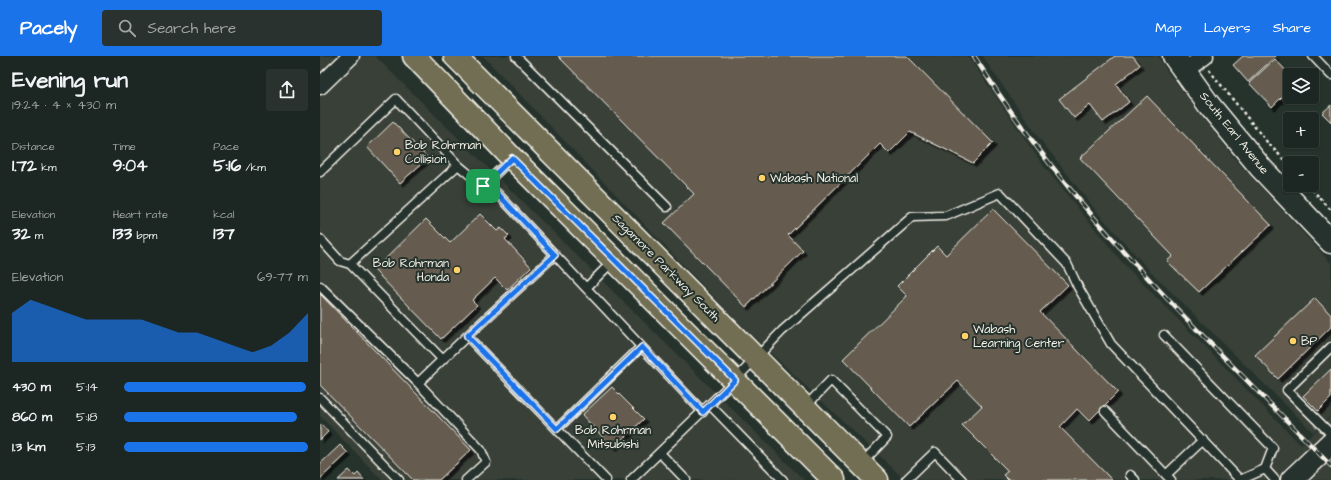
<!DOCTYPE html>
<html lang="en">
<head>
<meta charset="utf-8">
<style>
	body { margin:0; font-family:"Architects Daughter",sans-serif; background:#29322f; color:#f1f3f6; height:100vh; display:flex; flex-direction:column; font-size:15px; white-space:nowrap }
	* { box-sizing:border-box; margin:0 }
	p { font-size:13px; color:#a0a5a5 }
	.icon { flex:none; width:22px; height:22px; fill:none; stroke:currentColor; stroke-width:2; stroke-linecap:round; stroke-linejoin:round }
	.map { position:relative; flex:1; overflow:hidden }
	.side { display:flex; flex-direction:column; background:#1c2622; width:320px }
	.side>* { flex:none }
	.buttons { position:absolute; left:963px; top:12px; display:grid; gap:8px }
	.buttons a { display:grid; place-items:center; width:36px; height:36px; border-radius:4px; background:#1c2622; box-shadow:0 1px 3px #0004,0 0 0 1px #3a4340; font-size:20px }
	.pin { position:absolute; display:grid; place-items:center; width:34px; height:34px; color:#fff; margin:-17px; border-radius:8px; box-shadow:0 2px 6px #0006 }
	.round { display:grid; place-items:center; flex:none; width:42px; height:42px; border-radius:4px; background:#29322f }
	.head { display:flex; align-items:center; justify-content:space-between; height:68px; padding:0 12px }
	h1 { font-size:22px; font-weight:800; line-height:30px }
	.stats { display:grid; grid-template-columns:repeat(3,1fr); gap:6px; height:68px; padding:4px 12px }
	.stats div { display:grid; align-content:center }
	.stats b { font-size:17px; font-weight:800 }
	.stats small { font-size:11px; font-weight:400 }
	.stats p { font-size:11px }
	.chart { height:112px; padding:8px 12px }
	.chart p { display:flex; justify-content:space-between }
	.chart svg { width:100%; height:72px; margin-top:4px; fill:#1a73e8; opacity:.7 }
	ul { padding:0 12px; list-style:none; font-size:13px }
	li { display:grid; grid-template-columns:64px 48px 1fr; align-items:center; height:30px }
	li i { height:10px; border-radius:5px; background:#1a73e8 }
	header { display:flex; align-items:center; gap:24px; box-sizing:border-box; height:56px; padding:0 20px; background:#1a73e8; color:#fff }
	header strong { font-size:19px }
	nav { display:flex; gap:22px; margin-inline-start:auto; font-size:14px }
	.search { width:280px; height:36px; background:#29322f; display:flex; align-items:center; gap:10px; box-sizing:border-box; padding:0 14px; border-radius:4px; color:#a0a5a5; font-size:15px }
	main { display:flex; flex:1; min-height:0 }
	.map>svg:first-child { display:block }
</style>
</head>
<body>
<header>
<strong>Pacely</strong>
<div class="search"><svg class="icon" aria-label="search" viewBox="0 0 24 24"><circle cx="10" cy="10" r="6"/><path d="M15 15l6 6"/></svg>Search here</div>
<nav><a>Map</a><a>Layers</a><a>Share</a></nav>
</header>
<main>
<section class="side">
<div class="head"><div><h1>Evening run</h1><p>19:24 · 4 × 430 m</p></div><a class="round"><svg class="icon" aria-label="share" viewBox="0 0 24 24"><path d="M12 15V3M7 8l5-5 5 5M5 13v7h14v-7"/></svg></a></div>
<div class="stats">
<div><p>Distance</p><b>1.72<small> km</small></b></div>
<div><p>Time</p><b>9:04</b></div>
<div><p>Pace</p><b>5:16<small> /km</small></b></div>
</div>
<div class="stats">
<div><p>Elevation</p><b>32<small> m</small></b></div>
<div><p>Heart rate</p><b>133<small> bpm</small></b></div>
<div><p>kcal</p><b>137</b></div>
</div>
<div class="chart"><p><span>Elevation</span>69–77 m</p>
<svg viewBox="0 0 160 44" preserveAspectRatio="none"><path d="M0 44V14L10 6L20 10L30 14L40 18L50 18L60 18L70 18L80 22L90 26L100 26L110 30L120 34L130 38L140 34L150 26L160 14V44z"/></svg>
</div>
<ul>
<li><b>430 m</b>5:14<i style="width:99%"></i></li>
<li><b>860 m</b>5:18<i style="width:94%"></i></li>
<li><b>1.3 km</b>5:13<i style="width:100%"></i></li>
</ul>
</section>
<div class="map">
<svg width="1011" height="424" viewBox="0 0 1011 424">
	<defs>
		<filter id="shadow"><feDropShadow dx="3.5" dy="3.5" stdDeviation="0" flood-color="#0009"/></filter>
	</defs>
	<rect width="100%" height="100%" fill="#26332d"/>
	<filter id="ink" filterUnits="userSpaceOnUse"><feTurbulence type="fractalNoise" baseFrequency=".025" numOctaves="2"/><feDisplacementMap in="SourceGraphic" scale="8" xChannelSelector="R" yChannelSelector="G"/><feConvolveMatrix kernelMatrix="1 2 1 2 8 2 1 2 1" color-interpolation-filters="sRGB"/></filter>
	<g filter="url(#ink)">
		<path fill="#393f37" d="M0 0H55L484 424H62L0 360Z
			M163 0H648L723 109 802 206 981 389 1011 360V424H585L416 264Z
			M663 0H838L845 12 914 102 1011 207V359L993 376 830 215 777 156 719 82 673 16Z"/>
		<path fill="#655b4f" stroke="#f4f1e8" filter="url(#shadow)" d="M238 0H587L673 87 653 107 590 76 569 97 560 88 468 179 483 195 426 251 344 167 374 138Z
			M795 0H813L820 9 796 28 809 46 783 66 770 49 754 62 739 43Z
			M923 0H956L928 26 913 9Z
			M955 3 970 19V33L952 51 929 27Z
			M827 40 951 169 879 236 847 205 853 200 760 102Z
			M1011 49V66L1002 57Z
			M73 66 108 102 80 127 47 91Z
			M673 153 748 229 720 256 798 336 769 365 757 353 740 371 792 424H688L683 419 688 415 642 369 662 350 638 325 589 371 523 303 587 240 577 230 617 190 626 199Z
			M160 158 177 175 181 172 189 180 185 183 211 211 187 234 175 222 152 244 157 249 121 283 54 214 106 163 130 187Z
			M0 238 151 394 119 424H93L0 329Z
			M995 242 1011 259V271L958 323 935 299Z
			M1011 313V342L998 355 983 340Z
			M292 331 324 363 293 392 262 359Z
			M1 368 8 376 0 384V369Z
			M20 389 28 397 0 423V408Z
			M29 414 35 420 38 417 44 424H18Z"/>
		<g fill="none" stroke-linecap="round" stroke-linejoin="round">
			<defs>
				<path id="lane" d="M196 0 347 151
					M993 0 1011 19
					M0 116 76 43 138 109 163 130 191 103
					M163 130 177 137 266 232
					M0 183 20 205 30 208 138 109
					M294 204 266 232 383 356
					M30 208 122 303
					M0 230 98 327 147 280 286 424
					M844 279 953 392 945 413 955 424
					M147 280 235 199
					M1011 291 967 334 1011 378
					M98 327 161 394 166 406 146 424
					M0 342 79 424
					M390 349 463 424
					M485 351 511 324 567 381 541 408
					M785 355 851 424
					M237 373 321 291
					M340 397 366 424
					M810 419 815 424
					M846 419 883 384
					M311 424 415 324 462 275 592 161 626 160 680 137 747 208 758 231 791 288 920 424 945 413
					M586 424 615 396 642 424"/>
				<path id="street" d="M864 15 885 0
					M0 30 31 0"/>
				<path id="secondary" d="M854 0 889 49 941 112 1011 186
					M972 424 1011 387"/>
				<path id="primary" d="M94 0 192 102 514 424
					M135 0 557 424"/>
			</defs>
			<use href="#lane" stroke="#f4f1e8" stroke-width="11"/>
			<use href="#street" stroke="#f4f1e8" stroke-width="19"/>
			<use href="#secondary" stroke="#f4f1e8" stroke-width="25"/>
			<use href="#primary" stroke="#f4f1e8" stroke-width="25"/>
			<path stroke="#f4f1e8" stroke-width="2.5" stroke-dasharray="3 3" stroke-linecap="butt" d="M889 14 947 86 970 110
				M988 129 1011 154"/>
			<use href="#lane" stroke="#26332d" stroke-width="8"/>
			<use href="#street" stroke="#26332d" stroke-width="16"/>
			<use href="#secondary" stroke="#26332d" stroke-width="22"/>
			<use href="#primary" stroke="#726e52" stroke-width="22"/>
			<defs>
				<path id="rail" d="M654 0C701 75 757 145 817 210 879 279 947 343 1011 410"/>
			</defs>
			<use href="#rail" stroke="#f4f1e8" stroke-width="4.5"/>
			<use href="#rail" stroke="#26332d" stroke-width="3" stroke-dasharray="9" stroke-linecap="butt"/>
		</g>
	</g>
	<g fill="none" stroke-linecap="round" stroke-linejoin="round" filter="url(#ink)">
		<defs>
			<path id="route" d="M192 102 415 324 383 356 322 291 237 373 147 280 235 199 177 137 163 130Z"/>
		</defs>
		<use href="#route" stroke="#fff" stroke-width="8"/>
		<use href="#route" stroke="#1a73e8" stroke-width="5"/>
	</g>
	<g fill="#ffd166" stroke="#26332d" stroke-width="1.5">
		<circle cx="77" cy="96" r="4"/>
		<circle cx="442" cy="122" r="4"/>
		<circle cx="137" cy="214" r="4"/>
		<circle cx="645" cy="280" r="4"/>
		<circle cx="973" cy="285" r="4"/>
		<circle cx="293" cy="361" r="4"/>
	</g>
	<g text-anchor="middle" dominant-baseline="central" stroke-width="4" stroke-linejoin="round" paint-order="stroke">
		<g font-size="12" fill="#f4f1e8" stroke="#26332d">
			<text transform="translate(914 77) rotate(51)">South Earl Avenue</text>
			<text transform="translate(346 212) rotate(45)">Sagamore Parkway South</text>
		</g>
		<g font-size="12" fill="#f4f1e8" stroke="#26332d" text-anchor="start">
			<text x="85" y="89">Bob Rohrman<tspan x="85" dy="14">Collision</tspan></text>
			<text x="450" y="122">Wabash National</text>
			<text x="129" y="207" text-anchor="end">Bob Rohrman<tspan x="129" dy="14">Honda</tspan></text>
			<text x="653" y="273">Wabash<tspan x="653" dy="14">Learning Center</tspan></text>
			<text x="981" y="285">BP</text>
			<text x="293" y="374" text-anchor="middle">Bob Rohrman<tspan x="293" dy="14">Mitsubishi</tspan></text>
		</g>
	</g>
</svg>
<div class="buttons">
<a><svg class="icon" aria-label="layers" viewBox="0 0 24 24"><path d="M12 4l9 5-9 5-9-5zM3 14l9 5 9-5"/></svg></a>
<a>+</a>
<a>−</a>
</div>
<div class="pin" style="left:163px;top:130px;background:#1e9e55"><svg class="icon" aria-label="arrive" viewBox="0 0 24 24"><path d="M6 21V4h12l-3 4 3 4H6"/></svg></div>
</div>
</main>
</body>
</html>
